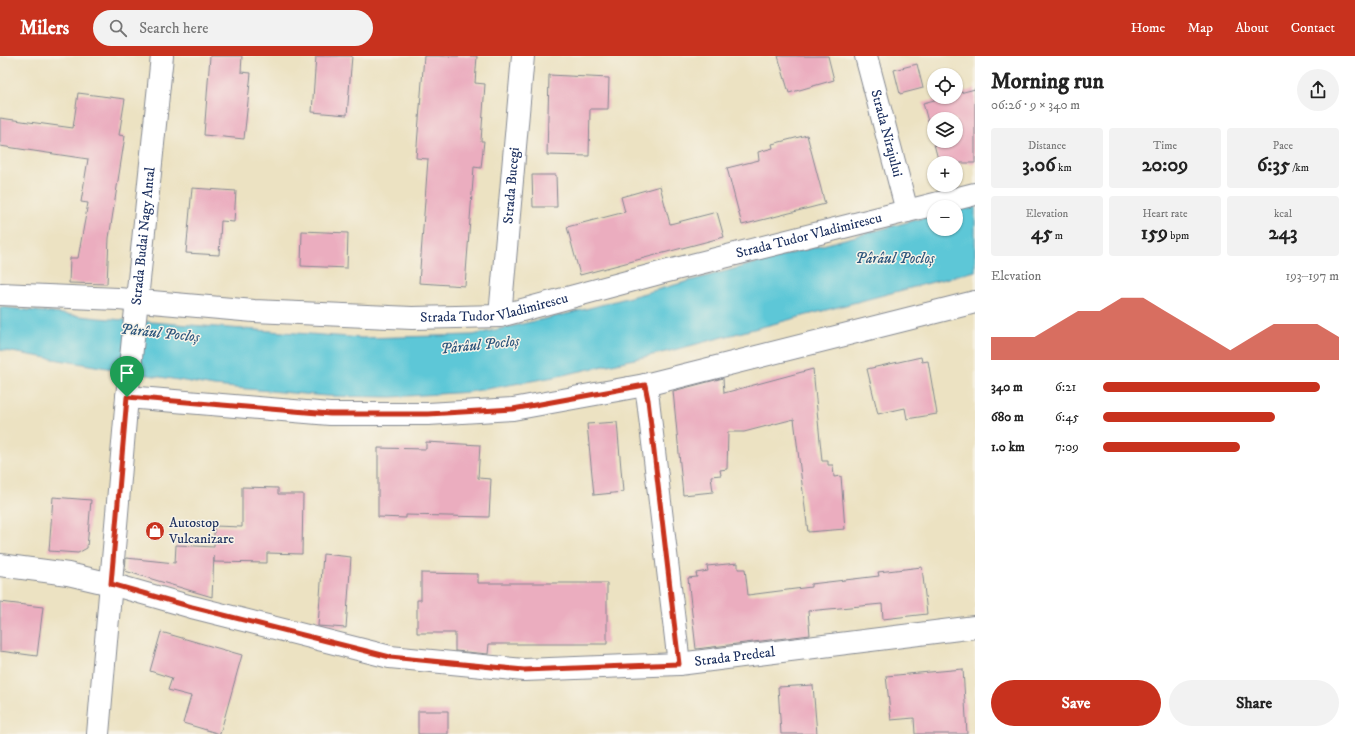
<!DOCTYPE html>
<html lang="en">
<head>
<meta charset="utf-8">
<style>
	body { margin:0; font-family:"IM FELL DW Pica",serif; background:#f2f2f2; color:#222; height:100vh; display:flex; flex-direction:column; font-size:15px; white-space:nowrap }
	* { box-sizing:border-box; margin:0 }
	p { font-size:13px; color:#767676 }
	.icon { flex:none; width:22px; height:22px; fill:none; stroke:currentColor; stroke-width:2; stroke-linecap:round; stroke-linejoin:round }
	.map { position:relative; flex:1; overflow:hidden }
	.sheet { display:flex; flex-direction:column; background:#fff; width:380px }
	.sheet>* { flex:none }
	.tools { position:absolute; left:927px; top:12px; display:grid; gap:8px }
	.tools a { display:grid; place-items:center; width:36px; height:36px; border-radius:50%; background:#fff; box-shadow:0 1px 3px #0004; font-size:20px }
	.pin { position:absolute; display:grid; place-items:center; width:34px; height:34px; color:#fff; margin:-41px -17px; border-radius:50% 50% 50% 0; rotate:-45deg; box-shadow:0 0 4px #0007 }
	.pin .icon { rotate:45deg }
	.round { display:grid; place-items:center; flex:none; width:42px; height:42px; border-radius:21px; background:#f2f2f2 }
	.overview { display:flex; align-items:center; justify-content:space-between; height:68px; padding:0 16px }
	h1 { font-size:22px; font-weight:800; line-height:30px }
	.figures { display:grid; grid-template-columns:repeat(3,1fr); gap:6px; height:68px; padding:4px 16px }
	.figures div { display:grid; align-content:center; border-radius:4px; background:#f2f2f2; text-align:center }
	.figures b { font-size:20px; font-weight:800 }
	.figures small { font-size:11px; font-weight:400 }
	.figures p { font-size:11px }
	.chart { height:112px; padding:8px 16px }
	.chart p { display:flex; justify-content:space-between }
	.chart svg { width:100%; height:72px; margin-top:4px; fill:#c8321e; opacity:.7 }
	.action { display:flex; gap:8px; margin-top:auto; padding:8px 16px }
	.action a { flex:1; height:46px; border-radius:24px; background:#c8321e; color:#fff; font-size:16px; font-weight:800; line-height:46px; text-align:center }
	.action a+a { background:#f2f2f2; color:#222 }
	ul { padding:0 16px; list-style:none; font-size:13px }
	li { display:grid; grid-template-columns:64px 48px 1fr; align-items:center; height:30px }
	li i { height:10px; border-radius:5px; background:#c8321e }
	header { display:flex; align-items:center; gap:24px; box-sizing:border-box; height:56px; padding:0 20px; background:#c8321e; color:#fff }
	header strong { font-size:19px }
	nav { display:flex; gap:22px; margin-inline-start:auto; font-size:14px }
	.search { width:280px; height:36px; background:#f2f2f2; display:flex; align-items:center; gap:10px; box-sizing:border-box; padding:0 14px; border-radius:22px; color:#767676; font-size:15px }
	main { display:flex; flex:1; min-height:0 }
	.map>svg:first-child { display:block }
</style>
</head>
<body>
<header>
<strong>Milers</strong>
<div class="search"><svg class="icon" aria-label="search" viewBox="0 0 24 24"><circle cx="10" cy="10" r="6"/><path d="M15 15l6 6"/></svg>Search here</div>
<nav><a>Home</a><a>Map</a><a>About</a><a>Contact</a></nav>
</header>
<main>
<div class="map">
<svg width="975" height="678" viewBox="0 0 975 678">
	<rect width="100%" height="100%" fill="#f7f3e8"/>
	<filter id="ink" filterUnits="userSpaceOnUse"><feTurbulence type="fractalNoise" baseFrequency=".025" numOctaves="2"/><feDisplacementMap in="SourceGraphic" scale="8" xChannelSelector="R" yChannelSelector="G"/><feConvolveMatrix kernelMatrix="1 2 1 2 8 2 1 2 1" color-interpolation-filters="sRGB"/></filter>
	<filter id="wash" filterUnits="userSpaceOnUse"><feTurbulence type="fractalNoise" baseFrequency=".012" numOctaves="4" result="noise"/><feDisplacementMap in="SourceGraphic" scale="16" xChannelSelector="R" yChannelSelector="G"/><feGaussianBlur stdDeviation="0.9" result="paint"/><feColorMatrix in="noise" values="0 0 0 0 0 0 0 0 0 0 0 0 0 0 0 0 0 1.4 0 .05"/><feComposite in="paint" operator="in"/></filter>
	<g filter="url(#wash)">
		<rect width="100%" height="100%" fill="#ece2c2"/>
		<path fill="#5dc7d7" stroke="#3c7b9a" d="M975 148V215L670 295 554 321 469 336 392 341 326 340 214 330 0 294V251L98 262 362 282 473 279 571 257 934 159V173H956V153Z"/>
		<g id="blocks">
			<path fill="#ebadbf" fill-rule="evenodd" d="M210 0H242L241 16 251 17 244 83 204 79Z
				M316 0H352L347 59 312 56Z
				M424 0H477L475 27 485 28 481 85H484L481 112 474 111 465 230 419 227 428 103 416 102Z
				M778 0H828L834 24 789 37Z
				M917 8 923 32 900 38 894 14Z
				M549 19 609 22 608 53H590L589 100 547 99Z
				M975 33V107H939L923 47 946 41H956V38ZM934 63H956V85H934Z
				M78 37 125 43 119 79 125 80 109 182 107 228 69 227 70 202H78L88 147 81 146 88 103 0 90V62L73 72Z
				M807 79 825 148 742 169 727 112 759 104 758 96 773 92 772 88Z
				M532 119H556L557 151H533Z
				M660 130 670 168 717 156 724 181 580 219 567 171 625 156 621 141Z
				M192 132 236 135 234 166 221 165 219 199 186 197Z
				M302 175 348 177 347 212 301 210Z
				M921 301 922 306 928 305 937 358 907 363 905 352 878 358 867 313Z
				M813 313 822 405H828V409H833L834 421 841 420 845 473 808 476 794 363 744 376H728L727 413 720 414 721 419 711 420 713 436 683 439 673 335 723 322 724 337Z
				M617 366 623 436 594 439 587 368Z
				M426 386 480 389 478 422 491 423 489 461 406 459V462L378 461V392L426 393Z
				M242 431 278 432V438H303L302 498 267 497V507L214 506V500L212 541 125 515 126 502 175 507 176 489 214 491V470L242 471Z
				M53 441 91 444 87 492 78 497 49 495Z
				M323 498 351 501 346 572 318 570Z
				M738 507V513H745L748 539 811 531V528L879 520 878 516 922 511 927 558 883 563 882 548 808 555 810 579 696 593 688 522 697 521 696 517 708 515 707 510Z
				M421 517 478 518V527H607V588H489L488 598 455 595V577H417V544H421Z
				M0 546 43 551 37 600 0 595Z
				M161 576 242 599 220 678 183 667 191 640 168 634 172 622 150 615Z
				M963 613 967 678H915L914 662 891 664 886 620Z
				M813 629 817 678H781L778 631Z
				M418 655H448V678H418Z"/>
		</g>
	</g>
	<g filter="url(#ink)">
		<use href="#blocks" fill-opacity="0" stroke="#848890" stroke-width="1"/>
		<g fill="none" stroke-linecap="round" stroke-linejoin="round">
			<defs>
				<g id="street">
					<path id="s1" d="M866 0 907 155"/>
					<path id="s2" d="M0 238 118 243 254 255 412 262 500 260 660 217 975 138"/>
					<path id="s3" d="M500 260 523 0"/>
					<path d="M645 329 648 344 679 608"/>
					<path d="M127 341 330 358H428L513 353 645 329 975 246"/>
				</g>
				<g id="secondary">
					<path id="s4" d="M0 509 68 518 111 528 192 551 390 601 524 614 679 608 975 571"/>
					<path id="s5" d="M98 678 127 341 162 0"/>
				</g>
			</defs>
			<use href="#street" stroke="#848890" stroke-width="24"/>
			<use href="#secondary" stroke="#848890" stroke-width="24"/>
			<use href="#street" stroke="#fff" stroke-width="22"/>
			<use href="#secondary" stroke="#fff" stroke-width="22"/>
		</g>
	</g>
	<g fill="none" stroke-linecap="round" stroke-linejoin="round" filter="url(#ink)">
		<defs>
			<path id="route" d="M645 329 648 344 679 608 524 614 390 601 192 551 111 528 127 341 330 358H428L513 353Z"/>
		</defs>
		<use href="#route" stroke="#fff" stroke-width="8"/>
		<use href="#route" stroke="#c8321e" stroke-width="5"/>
	</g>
	<defs>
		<symbol id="shop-disc" viewBox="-11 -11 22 22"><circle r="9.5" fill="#c8321e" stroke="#f7f3e8"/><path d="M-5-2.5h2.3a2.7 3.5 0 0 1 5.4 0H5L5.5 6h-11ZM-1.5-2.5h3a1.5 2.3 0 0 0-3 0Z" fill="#fff"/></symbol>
	</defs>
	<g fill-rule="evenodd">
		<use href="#shop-disc" x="144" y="464" width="22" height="22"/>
	</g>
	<g text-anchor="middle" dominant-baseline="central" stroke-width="3" stroke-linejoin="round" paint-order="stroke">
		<g font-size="14" fill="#1b2f5e" stroke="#f7f3e8">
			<text stroke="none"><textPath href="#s1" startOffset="80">Strada Nirajului</textPath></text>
			<text stroke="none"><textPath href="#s3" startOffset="131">Strada Bucegi</textPath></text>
			<text stroke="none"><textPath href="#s5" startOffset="500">Strada Budai Nagy Antal</textPath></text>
			<text stroke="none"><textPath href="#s2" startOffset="820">Strada Tudor Vladimirescu</textPath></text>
			<text stroke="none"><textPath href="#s2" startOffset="496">Strada Tudor Vladimirescu</textPath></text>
			<text stroke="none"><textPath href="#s4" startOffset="747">Strada Predeal</textPath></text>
		</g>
		<g font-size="14" fill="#1b2f5e" stroke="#f7f3e8" text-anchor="start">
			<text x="169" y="467">Autostop<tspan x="169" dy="16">Vulcanizare</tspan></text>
		</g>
		<g font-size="15" font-style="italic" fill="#2c557c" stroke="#f7f3e8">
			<text x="895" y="202">Pârâul Pocloș</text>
			<text transform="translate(160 277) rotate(6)">Pârâul Pocloș</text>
			<text transform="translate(480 289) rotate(-6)">Pârâul Pocloș</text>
		</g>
	</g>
</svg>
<div class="tools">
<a><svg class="icon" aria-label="locate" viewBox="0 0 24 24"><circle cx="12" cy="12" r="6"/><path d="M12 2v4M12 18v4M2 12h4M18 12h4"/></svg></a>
<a><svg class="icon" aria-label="layers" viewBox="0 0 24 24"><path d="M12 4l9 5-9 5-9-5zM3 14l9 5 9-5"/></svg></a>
<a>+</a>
<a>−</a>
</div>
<div class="pin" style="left:127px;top:341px;background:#1e9e55"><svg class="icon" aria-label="arrive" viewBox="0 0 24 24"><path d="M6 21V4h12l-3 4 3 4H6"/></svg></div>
</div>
<section class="sheet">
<div class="overview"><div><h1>Morning run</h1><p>06:26 · 9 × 340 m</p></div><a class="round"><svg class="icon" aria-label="share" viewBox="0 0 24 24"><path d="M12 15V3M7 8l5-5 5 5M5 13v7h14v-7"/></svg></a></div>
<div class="figures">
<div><p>Distance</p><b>3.06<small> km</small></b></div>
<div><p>Time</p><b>20:09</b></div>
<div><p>Pace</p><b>6:35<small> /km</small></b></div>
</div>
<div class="figures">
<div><p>Elevation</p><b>45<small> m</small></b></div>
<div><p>Heart rate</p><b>159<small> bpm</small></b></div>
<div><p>kcal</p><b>243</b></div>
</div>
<div class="chart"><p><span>Elevation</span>193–197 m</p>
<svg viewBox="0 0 160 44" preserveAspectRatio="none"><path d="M0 44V30L10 30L20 30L30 22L40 14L50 14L60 6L70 6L80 14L90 22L100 30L110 38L120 30L130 22L140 22L150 22L160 30V44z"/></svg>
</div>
<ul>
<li><b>340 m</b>6:21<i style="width:92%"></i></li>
<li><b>680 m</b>6:45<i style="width:73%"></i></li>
<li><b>1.0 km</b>7:09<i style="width:58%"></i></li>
</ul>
<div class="action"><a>Save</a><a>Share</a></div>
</section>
</main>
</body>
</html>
